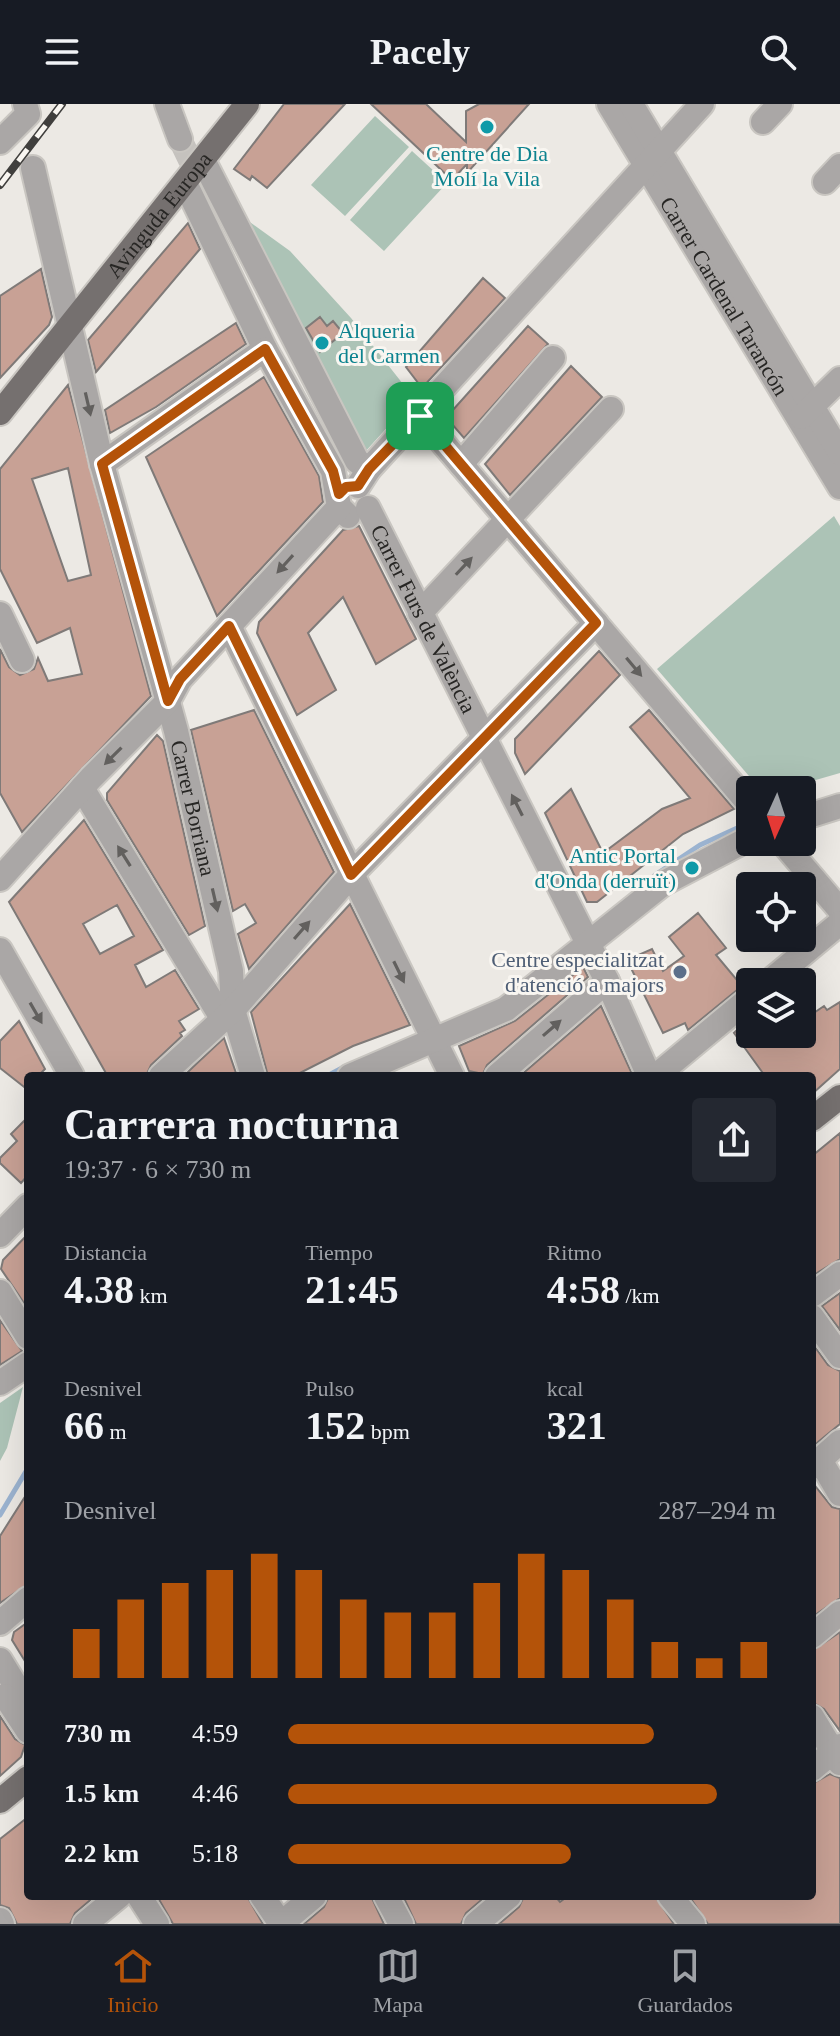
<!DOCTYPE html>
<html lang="es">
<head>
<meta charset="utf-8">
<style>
	body { margin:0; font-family:"Times New Roman",serif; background:#242831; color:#f1f3f6; height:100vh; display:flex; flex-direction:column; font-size:30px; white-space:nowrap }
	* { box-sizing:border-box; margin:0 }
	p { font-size:26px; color:#9ea1a6 }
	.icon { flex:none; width:44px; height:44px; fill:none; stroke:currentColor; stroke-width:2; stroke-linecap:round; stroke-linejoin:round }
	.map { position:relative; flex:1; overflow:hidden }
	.panel { position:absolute; left:24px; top:968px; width:792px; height:828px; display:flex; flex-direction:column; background:#171b24; border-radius:8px; box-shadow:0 8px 32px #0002 }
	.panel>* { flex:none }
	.needle { width:52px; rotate:183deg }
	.controls { position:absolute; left:736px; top:672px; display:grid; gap:16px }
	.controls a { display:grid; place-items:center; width:80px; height:80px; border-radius:8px; background:#171b24; box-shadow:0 8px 32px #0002; font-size:40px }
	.pin { position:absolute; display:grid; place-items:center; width:68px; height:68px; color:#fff; margin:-34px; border-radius:16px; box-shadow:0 4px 12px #0006 }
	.round { display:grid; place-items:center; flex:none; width:84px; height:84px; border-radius:8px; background:#242831 }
	.head { display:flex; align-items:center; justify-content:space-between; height:136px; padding:0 40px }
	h1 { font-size:44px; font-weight:600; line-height:60px }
	.metrics { display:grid; grid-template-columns:repeat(3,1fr); gap:12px; height:136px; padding:8px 40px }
	.metrics div { display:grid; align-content:center }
	.metrics b { font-size:40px; font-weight:600 }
	.metrics small { font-size:22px; font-weight:400 }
	.metrics p { font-size:22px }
	.chart { height:224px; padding:16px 40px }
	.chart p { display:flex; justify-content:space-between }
	.chart svg { width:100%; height:144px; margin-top:8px; stroke:#b45309; stroke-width:6 }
	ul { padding:0 40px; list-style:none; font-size:26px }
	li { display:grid; grid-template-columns:128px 96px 1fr; align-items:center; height:60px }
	li i { height:20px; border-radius:10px; background:#b45309 }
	header { display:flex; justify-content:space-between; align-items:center; height:104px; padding:0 40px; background:#171b24; font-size:36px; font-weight:600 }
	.dock { display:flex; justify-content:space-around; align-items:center; height:112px; border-top:2px solid #363941; background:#171b24; font-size:22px; color:#9ea1a6 }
	.dock a { display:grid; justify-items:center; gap:4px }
	.dock .active { color:#b45309 }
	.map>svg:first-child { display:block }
</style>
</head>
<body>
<header><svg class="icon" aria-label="menu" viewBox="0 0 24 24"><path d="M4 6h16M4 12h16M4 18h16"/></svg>Pacely<svg class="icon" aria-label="search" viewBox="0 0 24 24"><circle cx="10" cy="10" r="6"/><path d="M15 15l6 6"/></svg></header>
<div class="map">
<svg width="840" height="1820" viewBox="0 0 840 1820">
	<rect width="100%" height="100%" fill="#ece9e4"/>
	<path fill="#acc3b6" d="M375 12 409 43 345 112 311 81Z
		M412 47 447 79 384 147 350 116Z
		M240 111 290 147 351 214 414 294 364 349Z
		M834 412 840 422V669L781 686H761L657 565Z
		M23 1283 7 1344 0 1357V1299Z"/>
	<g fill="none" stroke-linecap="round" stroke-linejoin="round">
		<path stroke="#9bb3d0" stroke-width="5" d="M655 771 700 741 746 720
			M327 972 344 963
			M0 1411 28 1364"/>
	</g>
	<path fill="#c8a195" stroke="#7f7a78" stroke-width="2" fill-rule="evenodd" d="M284 0H345L267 84 252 72 250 76 234 65Z
		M371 0H426L466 38V7L479 0H529L467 69V60L452 76Z
		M188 119 200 145 96 268 88 236Z
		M41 165 52 213 49 221 0 274V192Z
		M483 174 505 194 422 284 406 263Z
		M320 213 327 222 333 217 343 229 320 248 306 224Z
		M236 219 246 240 156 303 110 329 105 306Z
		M528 222 548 240 464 334 451 319 452 307Z
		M571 262 602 293 510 391 485 360Z
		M264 273 319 372 323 398 217 512 146 353Z
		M68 281 151 592 22 728 0 689V545L9 563 20 571 34 565 38 554 48 577 82 570 70 524 37 539 0 465V365ZM68 364 91 471 68 477 32 375Z
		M359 422 416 535 376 560 343 493 308 529 336 586 297 611 257 529 259 518 343 426Z
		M599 547 620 571 525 670 515 649V635Z
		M254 606 334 768 249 865 238 830 256 819 245 800 233 807 191 626Z
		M649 606 734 705 683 730 597 798H587L545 709 571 685 603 749 662 705 690 694 630 623Z
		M157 631 163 637 205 822 189 831 107 696V689Z
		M84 716 163 846 135 861 146 883 175 866 199 905 179 917 185 926 180 929 182 932 151 961 146 972 107 971 9 798ZM117 801 134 832 100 850 83 820Z
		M350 800 410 921 353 942 294 972H268L251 908Z
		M698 809 726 844 716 851 742 882 688 926 685 919 663 929 627 856 652 845 663 867 684 852 669 833Z
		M583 863 588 873 487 961 483 970 469 967 459 942 515 917Z
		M840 898V965L812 990V972H765L734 929 750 914V930H802V917L824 902 827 906Z
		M601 902 633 972H520Z
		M19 917 45 965 38 972H28V986L0 964V937Z
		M224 934 237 972H184L193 963Z
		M28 1013V1071L21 1079 0 1059V1054L17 1037 11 1030Z
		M840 1029V1155L812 1172V1052Z
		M28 1130V1205L1 1165 3 1156Z
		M840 1189V1226L822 1202Z
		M0 1216 22 1247 0 1261Z
		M812 1239 828 1261 840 1267V1320L812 1343Z
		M812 1378 832 1403 840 1405V1494L812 1513Z
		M28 1388V1480L0 1499V1432Z
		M28 1518V1562L12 1536 14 1528Z
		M840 1528V1627L824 1605 812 1598V1547Z
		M0 1612 15 1635 25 1641 21 1653 0 1672Z
		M830 1670 840 1674V1820H708L689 1792H812V1680Z
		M28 1713V1792H95L75 1809 70 1820H17L9 1804 0 1801V1735Z
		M157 1792H247L263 1820H173Z
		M329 1792H371L384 1820H304L324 1803Z
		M403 1792H486L466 1809 461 1820H416Z
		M524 1792H555L560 1798 568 1792H655L674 1820H499L519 1803Z"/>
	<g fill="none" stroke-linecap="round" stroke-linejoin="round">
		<path stroke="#c5c2be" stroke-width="24" stroke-dasharray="24 12" stroke-linecap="butt" d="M180 35 209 96"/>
		<defs>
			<g id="minor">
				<path d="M167 0 180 35"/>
				<path id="s1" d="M609 0 840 383"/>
				<path d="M631 0 840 349"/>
				<path d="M763 18 780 0"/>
				<path d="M0 38 28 10 25 0"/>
				<path d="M203 56 357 357 369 365"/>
				<path id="s2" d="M33 64 102 360 176 627 231 867 233 906 253 972"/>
				<path d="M825 78 840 62"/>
				<path d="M185 79 265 245 333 367 339 403 348 412"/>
				<path d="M420 312 750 701"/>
				<path d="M801 313 840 275"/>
				<path d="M102 360 265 245"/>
				<path d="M461 360 553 254"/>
				<path d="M358 382 369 365 702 0"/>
				<path id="s3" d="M368 404 607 877 649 972"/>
				<path d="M420 509 611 305"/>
				<path d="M0 510 22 556"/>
				<path d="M229 522 452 972"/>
				<path d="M82 684 222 914"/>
				<path d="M802 714 840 702"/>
				<path d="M782 738 840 806"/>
				<path d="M0 775 91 674 168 597 180 575 339 403"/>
				<path d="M0 846 72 972"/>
				<path d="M769 878 840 819"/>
				<path d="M161 972 233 906 351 771 596 519"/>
				<path d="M350 972 506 905 664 779 750 734"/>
				<path d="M497 972 607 877"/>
				<path d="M656 972 750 894"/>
				<path d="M0 1131 28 1102"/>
				<path d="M0 1188 28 1233"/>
				<path d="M812 1191 840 1170"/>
				<path d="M812 1213 840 1252"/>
				<path d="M0 1279 28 1260"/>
				<path d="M820 1356 840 1390"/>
				<path d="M812 1363 840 1338"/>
				<path d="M0 1519 28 1495"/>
				<path d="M812 1532 840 1509"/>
				<path d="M0 1556 28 1602"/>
				<path d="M5 1592 28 1627"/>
				<path d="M812 1613 840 1659"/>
				<path d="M812 1665 840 1642"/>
				<path d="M139 1792 157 1820"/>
				<path d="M262 1792 281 1820"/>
				<path d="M386 1792 401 1820"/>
				<path d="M670 1792 693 1820"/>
				<path d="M0 1816 2 1820"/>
				<path d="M85 1820 119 1792"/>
				<path d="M281 1820 314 1792"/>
				<path d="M476 1820 509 1792"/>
			</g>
			<g id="major">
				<path id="s4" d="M0 309 247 0"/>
				<path d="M812 1015 840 993"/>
				<path d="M0 1697 28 1674"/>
			</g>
		</defs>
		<use href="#minor" stroke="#c9c6c1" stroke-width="28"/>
		<use href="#major" stroke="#c9c6c1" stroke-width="28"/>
		<use href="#minor" stroke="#aaa7a6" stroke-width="24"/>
		<use href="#major" stroke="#75706f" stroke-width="24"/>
		<defs>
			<path id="rail" d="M0 81 62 0"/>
		</defs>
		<use href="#rail" stroke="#403f3d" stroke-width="8"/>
		<use href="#rail" stroke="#f9f6f1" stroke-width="5" stroke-dasharray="15" stroke-linecap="butt"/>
	</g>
	<defs><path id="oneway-solid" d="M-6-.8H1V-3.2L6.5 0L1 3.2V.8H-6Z" transform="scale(2)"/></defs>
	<g fill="#62605e">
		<use href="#oneway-solid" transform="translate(88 300) rotate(77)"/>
		<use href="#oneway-solid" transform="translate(285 460) rotate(132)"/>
		<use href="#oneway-solid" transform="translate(464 462) rotate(-47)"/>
		<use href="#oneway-solid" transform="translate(634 563) rotate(50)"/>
		<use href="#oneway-solid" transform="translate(113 652) rotate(135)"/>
		<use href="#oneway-solid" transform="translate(517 701) rotate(-117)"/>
		<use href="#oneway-solid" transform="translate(124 752) rotate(-122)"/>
		<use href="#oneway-solid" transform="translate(215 796) rotate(77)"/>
		<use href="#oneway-solid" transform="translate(302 826) rotate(-49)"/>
		<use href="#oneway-solid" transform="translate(399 868) rotate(64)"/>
		<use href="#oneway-solid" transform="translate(36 909) rotate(60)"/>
		<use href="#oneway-solid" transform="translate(552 924) rotate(-41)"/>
	</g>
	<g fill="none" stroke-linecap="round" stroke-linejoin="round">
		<defs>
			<path id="route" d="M265 245 333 367 339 390 346 383 358 382 369 365 420 312 596 519 351 771 229 522 180 575 168 597 102 360Z"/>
		</defs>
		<use href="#route" stroke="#fff" stroke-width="16"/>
		<use href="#route" stroke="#b45309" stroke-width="10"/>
	</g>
	<g fill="#0f9aa8" stroke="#f9f6f1" stroke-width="3">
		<circle cx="487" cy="23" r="8"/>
		<circle cx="322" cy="239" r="8"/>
		<circle cx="692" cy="764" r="8"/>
	</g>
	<circle fill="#5c6f8a" stroke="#f9f6f1" stroke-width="3" cx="680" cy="868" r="8"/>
	<g text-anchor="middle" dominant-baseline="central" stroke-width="6" stroke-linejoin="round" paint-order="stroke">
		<g font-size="22" fill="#0d838f" stroke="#f9f6f1">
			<text x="487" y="49">Centre de Dia<tspan x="487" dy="25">Molí la Vila</tspan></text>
			<text x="338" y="226" text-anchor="start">Alqueria<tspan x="338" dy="25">del Carmen</tspan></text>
			<text x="676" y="751" text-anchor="end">Antic Portal<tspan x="676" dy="25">d'Onda (derruït)</tspan></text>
		</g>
		<g font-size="22" fill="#272624" stroke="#f9f6f1">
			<text stroke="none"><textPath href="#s4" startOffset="254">Avinguda Europa</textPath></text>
			<text stroke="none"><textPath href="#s1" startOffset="224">Carrer Cardenal Tarancón</textPath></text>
			<text stroke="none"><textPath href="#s3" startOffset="124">Carrer Furs de València</textPath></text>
			<text stroke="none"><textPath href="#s2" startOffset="660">Carrer Borriana</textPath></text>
		</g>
		<g font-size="22" fill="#4e5e75" stroke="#f9f6f1" text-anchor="end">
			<text x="664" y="855">Centre especialitzat<tspan x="664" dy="25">d'atenció a majors</tspan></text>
		</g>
	</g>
</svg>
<div class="controls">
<a><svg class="needle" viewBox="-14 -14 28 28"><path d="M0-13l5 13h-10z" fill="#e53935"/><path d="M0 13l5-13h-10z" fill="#9ea1a6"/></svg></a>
<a><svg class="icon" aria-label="locate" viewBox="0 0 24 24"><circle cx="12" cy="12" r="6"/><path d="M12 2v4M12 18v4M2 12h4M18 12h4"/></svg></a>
<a><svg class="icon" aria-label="layers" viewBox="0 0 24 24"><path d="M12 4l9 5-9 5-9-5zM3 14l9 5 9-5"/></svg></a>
</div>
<div class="pin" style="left:420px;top:312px;background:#1e9e55"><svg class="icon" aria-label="arrive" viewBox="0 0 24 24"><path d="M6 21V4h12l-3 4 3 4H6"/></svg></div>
<section class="panel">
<div class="head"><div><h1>Carrera nocturna</h1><p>19:37 · 6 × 730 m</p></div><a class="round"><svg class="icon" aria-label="share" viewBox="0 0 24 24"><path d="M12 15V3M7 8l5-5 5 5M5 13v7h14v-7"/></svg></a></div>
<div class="metrics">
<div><p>Distancia</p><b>4.38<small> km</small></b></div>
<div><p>Tiempo</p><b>21:45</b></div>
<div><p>Ritmo</p><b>4:58<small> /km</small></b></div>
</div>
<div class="metrics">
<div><p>Desnivel</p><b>66<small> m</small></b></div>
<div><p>Pulso</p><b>152<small> bpm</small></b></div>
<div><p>kcal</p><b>321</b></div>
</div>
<div class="chart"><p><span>Desnivel</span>287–294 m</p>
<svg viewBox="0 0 160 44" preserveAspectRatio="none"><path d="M5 44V29M15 44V20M25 44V15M35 44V11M45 44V6M55 44V11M65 44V20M75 44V24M85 44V24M95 44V15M105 44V6M115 44V11M125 44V20M135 44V33M145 44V38M155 44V33"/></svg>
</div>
<ul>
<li><b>730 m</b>4:59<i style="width:75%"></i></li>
<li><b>1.5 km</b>4:46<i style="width:88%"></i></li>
<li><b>2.2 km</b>5:18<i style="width:58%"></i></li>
</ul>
</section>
</div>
<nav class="dock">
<a class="active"><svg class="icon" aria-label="home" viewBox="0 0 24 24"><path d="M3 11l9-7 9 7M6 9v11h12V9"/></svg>Inicio</a>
<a><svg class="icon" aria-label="map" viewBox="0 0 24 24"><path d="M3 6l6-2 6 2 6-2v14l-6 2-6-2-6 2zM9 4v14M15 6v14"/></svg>Mapa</a>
<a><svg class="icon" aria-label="saved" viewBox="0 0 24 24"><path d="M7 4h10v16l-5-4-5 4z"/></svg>Guardados</a>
</nav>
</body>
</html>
